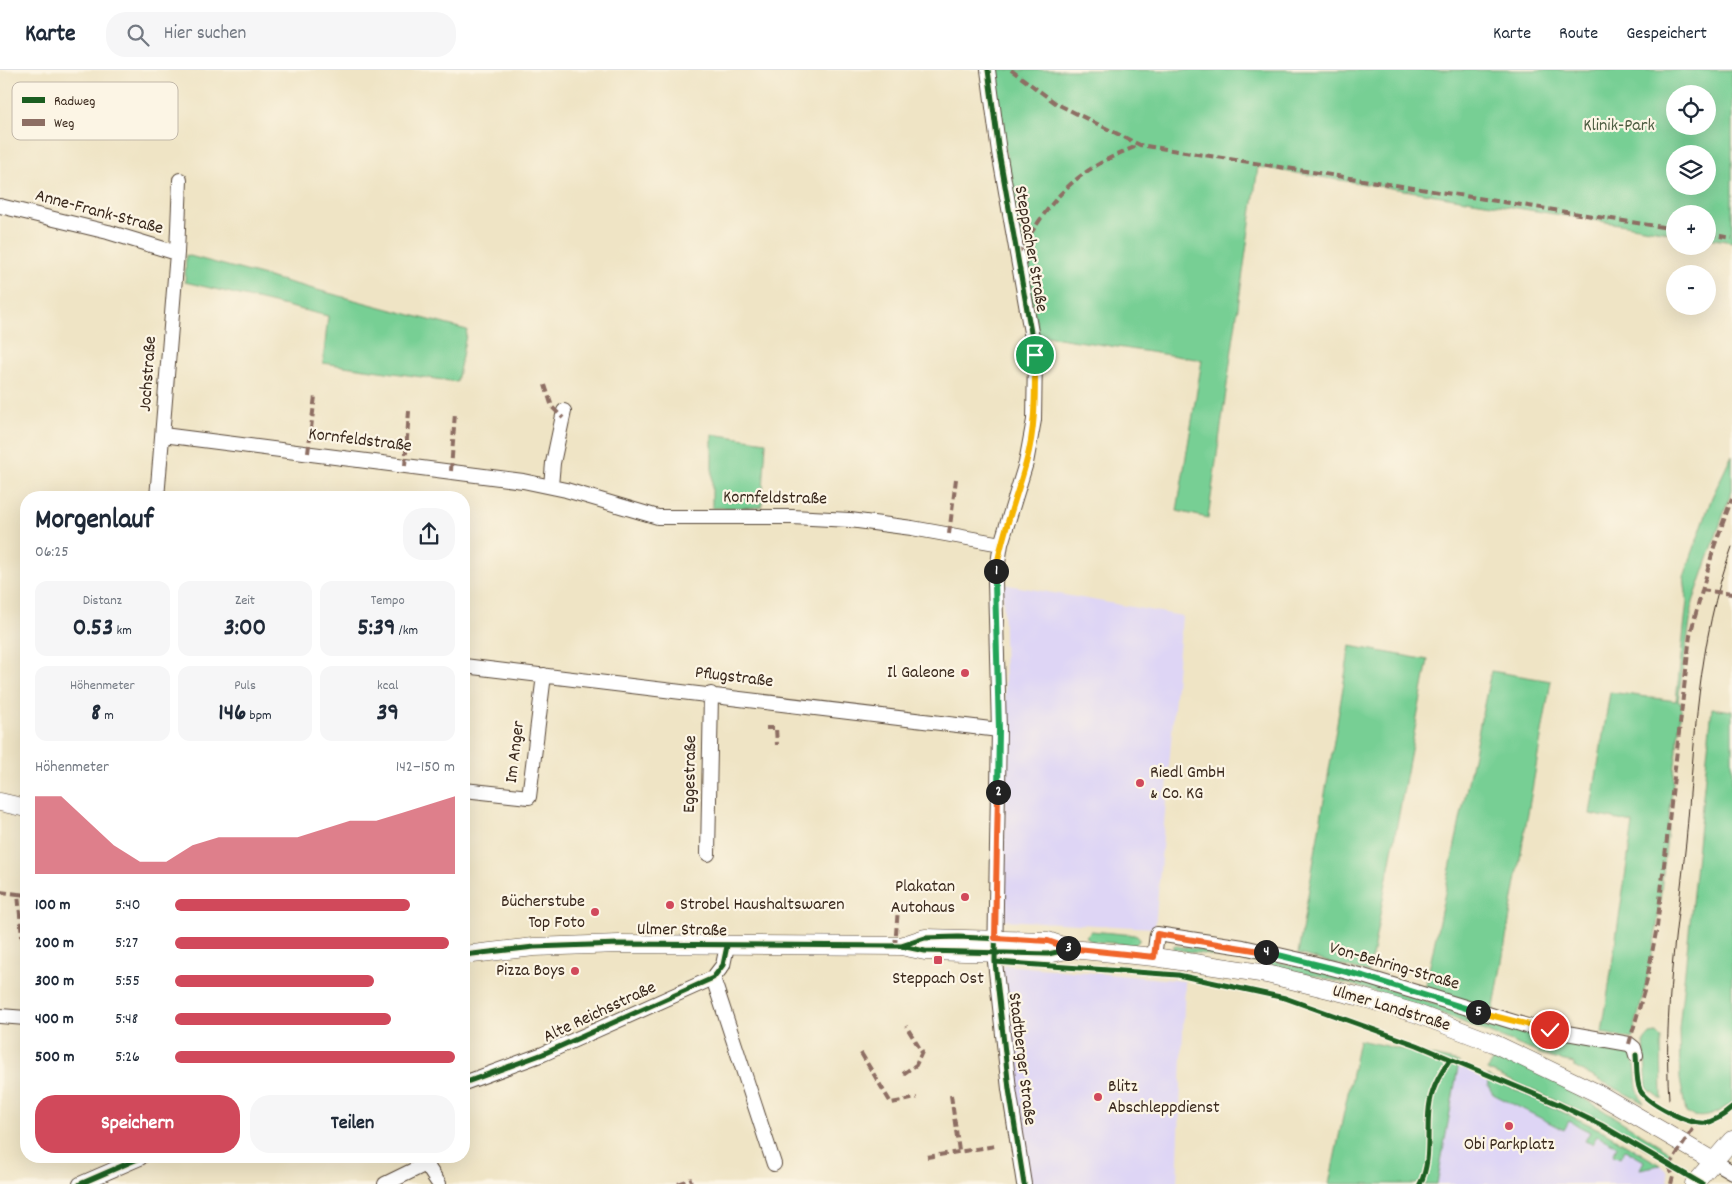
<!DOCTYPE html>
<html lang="de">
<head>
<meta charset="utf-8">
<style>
	body { margin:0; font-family:Dekko,sans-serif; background:#f6f6f7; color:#1f2937; height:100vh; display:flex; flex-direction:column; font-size:19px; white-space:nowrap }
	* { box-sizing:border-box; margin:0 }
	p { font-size:16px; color:#747a83 }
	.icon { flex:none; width:28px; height:28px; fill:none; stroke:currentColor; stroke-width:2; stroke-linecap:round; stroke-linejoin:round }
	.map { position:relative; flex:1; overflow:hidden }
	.details { position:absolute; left:20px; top:421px; width:450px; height:672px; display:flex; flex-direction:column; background:#fff; border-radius:20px; box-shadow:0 5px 20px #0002 }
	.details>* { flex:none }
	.tools { position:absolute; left:1666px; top:15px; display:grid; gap:10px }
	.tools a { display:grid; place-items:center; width:50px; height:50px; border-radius:50%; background:#fff; box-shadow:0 5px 20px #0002; font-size:25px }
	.pin { position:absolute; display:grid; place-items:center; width:42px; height:42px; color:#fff; margin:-21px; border:2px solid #fff; border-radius:50%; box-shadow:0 1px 5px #0007 }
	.km { position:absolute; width:25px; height:25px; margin:-12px; border-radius:50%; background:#222; color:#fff; font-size:14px; line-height:25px; text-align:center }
	.round { display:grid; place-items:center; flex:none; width:52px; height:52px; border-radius:20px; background:#f6f6f7 }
	.head { display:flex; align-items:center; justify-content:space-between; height:85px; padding:0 15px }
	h1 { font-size:28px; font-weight:700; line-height:38px }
	.stats { display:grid; grid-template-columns:repeat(3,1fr); gap:8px; height:85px; padding:5px 15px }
	.stats div { display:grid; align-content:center; border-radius:12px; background:#f6f6f7; text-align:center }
	.stats b { font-size:25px; font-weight:700 }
	.stats small { font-size:14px; font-weight:400 }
	.stats p { font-size:14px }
	.chart { height:140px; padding:10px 15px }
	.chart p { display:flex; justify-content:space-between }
	.chart svg { width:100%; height:90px; margin-top:5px; fill:#d1495b; opacity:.7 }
	.action { display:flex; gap:10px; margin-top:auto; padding:10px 15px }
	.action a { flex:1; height:58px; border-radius:20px; background:#d1495b; color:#fff; font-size:20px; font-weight:700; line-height:58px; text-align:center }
	.action a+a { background:#f6f6f7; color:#1f2937 }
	ul { padding:0 15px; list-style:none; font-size:16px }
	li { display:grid; grid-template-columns:80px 60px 1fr; align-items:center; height:38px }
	li i { height:12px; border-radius:6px; background:#d1495b }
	header { display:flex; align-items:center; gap:30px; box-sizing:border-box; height:70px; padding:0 25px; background:#fff; border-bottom:1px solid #e0e1e3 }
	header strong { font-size:24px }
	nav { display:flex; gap:28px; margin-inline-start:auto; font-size:18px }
	.search { width:350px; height:45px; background:#f6f6f7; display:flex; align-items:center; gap:12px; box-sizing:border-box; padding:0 18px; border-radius:20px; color:#747a83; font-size:19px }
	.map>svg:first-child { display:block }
</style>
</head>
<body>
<header>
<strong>Karte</strong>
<div class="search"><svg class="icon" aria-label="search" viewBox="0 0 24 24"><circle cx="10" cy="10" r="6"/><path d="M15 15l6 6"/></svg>Hier suchen</div>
<nav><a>Karte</a><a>Route</a><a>Gespeichert</a></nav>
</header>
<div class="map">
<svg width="1732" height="1114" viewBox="0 0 1732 1114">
	<rect width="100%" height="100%" fill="#fcf5e5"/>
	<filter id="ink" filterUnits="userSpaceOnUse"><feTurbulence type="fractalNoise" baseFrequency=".02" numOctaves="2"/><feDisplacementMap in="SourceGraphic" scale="10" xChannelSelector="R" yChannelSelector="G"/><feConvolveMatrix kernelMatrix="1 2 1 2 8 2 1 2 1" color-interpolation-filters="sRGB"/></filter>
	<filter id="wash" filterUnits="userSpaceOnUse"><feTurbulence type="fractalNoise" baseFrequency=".0096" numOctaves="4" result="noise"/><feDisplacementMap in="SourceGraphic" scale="20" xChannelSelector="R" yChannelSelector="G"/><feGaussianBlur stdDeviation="1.12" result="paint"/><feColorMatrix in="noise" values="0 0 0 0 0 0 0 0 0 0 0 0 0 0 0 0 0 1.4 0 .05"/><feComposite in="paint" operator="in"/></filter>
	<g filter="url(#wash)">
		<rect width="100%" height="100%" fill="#efe4c5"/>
		<path fill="#ded5f5" d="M1003 514 1182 546 1155 858 1001 850 1006 665Z
			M1005 895 1185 911 1177 1114H1029L1000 901Z
			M1458 995 1537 1028 1635 1079 1667 1100 1669 1114H1437Z"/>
		<path fill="#77cf94" stroke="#597c59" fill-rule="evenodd" d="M993 0H1732V172L1708 168V144H1675V163L1258 97 1208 448 1177 441 1202 290 1039 265 1019 168ZM1675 24H1708V56H1675ZM1675 84H1708V116H1675Z
			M186 185 467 260 457 312 323 293 328 246 185 212Z
			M712 364 766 372 762 437 712 438Z
			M1732 385V420L1693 532 1678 631 1682 632 1657 857 1646 914 1632 969 1602 963 1633 753 1590 744 1610 622 1676 631 1687 531 1684 507 1712 427Z
			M1350 576 1428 590 1369 903 1298 884Z
			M1491 601 1551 611 1493 943 1425 919Z
			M1712 638 1732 641V1033C1717 1043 1704 1052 1686 1043L1680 1009 1679 959Z
			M1091 861 1134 865 1139 867V871L1135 875 1090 871 1086 866Z
			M1176 876C1256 885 1334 902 1410 926 1443 936 1475 948 1508 958 1547 969 1587 974 1627 980 1643 994 1629 1013 1644 1033L1574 997V993L1551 988 1438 942 1353 915 1266 894 1173 879V876Z
			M1656 963 1661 968 1662 1030 1647 1018 1644 971 1650 964Z
			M1359 970 1459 992 1437 1114H1329Z
			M1507 988 1536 1001 1598 1037 1672 1083 1665 1089 1574 1039 1487 1000 1493 991Z
			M1487 1006 1605 1062 1660 1095 1640 1099 1644 1091 1625 1080 1620 1088 1613 1085 1617 1076 1597 1066 1592 1074 1585 1071 1590 1062 1569 1051 1564 1060 1493 1024 1488 1016Z"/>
	</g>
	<g filter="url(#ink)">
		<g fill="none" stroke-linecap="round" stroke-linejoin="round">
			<defs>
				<path id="minor" d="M988 0 999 82 1035 285 1034 350 1026 393 1001 474 995 512 999 660 995 892 1009 1019 1024 1114
					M0 136 108 162 177 183 180 110
					M163 365 523 411 566 420 658 447H792L850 450 912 458 1001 474
					M551 416 553 393 564 341
					M157 428 177 183
					M464 596 999 660
					M464 720 529 727 544 605
					M708 784 711 624
					M1154 887 1157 864 1243 877 1305 891 1363 906 1527 956 1629 974 1634 978 1636 985
					M713 908 774 1094
					M0 946 26 948
					M464 1013 543 984 713 908 723 895 727 876
					M422 1088 439 1114
					M1713 1091 1732 1102
					M80 1114 140 1088
					M385 1114 426 1094"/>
				<path id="tertiary" d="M0 732 26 738
					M901 876 925 868 1048 871 1071 879 1154 887 1267 904 1357 926 1415 943 1493 973 1597 1023 1713 1091
					M464 885 534 877 619 874 901 876 925 881 1048 884 1071 879
					M1694 1114 1732 1070"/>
			</defs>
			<use href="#minor" stroke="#564637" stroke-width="16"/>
			<use href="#tertiary" stroke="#564637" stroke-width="19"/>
			<use href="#minor" stroke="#fff" stroke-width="14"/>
			<use href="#tertiary" stroke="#fff" stroke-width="18"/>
			<path stroke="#3b2a1e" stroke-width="1" d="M1669 1029C1663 943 1677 857 1686 772 1695 674 1697 571 1732 477"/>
			<path stroke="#8d6e63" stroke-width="4" stroke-dasharray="8 4" stroke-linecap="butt" d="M1011 0 1057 34 1140 75 1675 159
				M1708 164 1732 168
				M1017 185C1054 126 1072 101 1140 75
				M545 315 552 337 563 348
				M308 383 315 326
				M405 396 409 341
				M451 401 455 342
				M949 464 956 409
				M1701 520 1732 524
				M766 658H776L777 675
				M0 822 18 824
				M26 825 18 824 22 866 26 871
				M895 877 898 838
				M1629 974 1646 914 1657 857 1690 565 1714 477 1732 428
				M861 983 891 1033 917 1028
				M903 1004 916 995 922 982 906 956
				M951 1025 959 1081
				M927 1087 995 1076
				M1669 1096 1697 1053
				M1669 1096 1673 1106 1671 1114
				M678 1114 692 1109"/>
			<defs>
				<path id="cycleway" d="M988 0 999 82 1035 285 1034 350 1026 393 1001 474 995 512 999 660 995 892 1009 1019 1024 1114
					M901 876 925 868 958 867 1048 871 1071 879
					M464 885 534 877 619 874 901 876 925 881 1048 884 1071 879
					M995 892 1178 905 1285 928 1417 975 1558 1034 1601 1055 1702 1114
					M1636 985C1637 995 1636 1011 1640 1020 1647 1034 1690 1055 1705 1053 1716 1051 1724 1045 1732 1038
					M464 1013 543 984 713 908 723 895 727 876
					M80 1114 140 1088
					M1420 1114C1433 1090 1425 1057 1430 1032 1433 1016 1441 1003 1450 989"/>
			</defs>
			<use href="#cycleway" stroke="#fcf5e5" stroke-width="8"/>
			<use href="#cycleway" stroke="#1b5e20" stroke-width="5"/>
		</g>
	</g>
	<g fill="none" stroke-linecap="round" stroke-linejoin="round" filter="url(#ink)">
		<defs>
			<path id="split-1" d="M996 501C1002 463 1016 430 1026 393 1036 358 1035 321 1035 285"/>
			<path id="split-2" d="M996 501 995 512 999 660 998 722"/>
			<path id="split-3" d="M998 722 995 868 1048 871 1068 878"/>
			<path id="split-4" d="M1068 878 1154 887 1157 864 1266 882"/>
			<path id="split-5" d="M1266 882 1363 906 1478 942"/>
			<path id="split-6" d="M1478 942 1550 960"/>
		</defs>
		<use href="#split-1" stroke="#fff" stroke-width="10"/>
		<use href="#split-2" stroke="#fff" stroke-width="10"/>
		<use href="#split-3" stroke="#fff" stroke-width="10"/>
		<use href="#split-4" stroke="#fff" stroke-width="10"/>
		<use href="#split-5" stroke="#fff" stroke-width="10"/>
		<use href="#split-6" stroke="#fff" stroke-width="10"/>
		<use href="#split-1" stroke="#f5b400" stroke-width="6"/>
		<use href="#split-2" stroke="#22a559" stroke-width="6"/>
		<use href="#split-3" stroke="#f0652b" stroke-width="6"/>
		<use href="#split-4" stroke="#f0652b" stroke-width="6"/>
		<use href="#split-5" stroke="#22a559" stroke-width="6"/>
		<use href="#split-6" stroke="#f5b400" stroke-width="6"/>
	</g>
	<g fill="#d1495b" stroke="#fcf5e5" stroke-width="2">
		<circle cx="965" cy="603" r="5"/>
		<circle cx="1140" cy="713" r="5"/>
		<circle cx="965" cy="827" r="5"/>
		<circle cx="670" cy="835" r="5"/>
		<circle cx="595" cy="842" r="5"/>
		<rect x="933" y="885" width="10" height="10" rx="2.5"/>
		<circle cx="575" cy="901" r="5"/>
		<circle cx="1098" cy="1027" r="5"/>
		<circle cx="1509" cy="1056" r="5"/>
	</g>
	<g text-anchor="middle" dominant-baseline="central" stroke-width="4.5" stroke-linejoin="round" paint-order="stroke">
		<g font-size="18" fill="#4d5c41" stroke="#fcf5e5">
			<text x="1619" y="56">Klinik-Park</text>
		</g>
		<g font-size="18" fill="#3b2a1e" stroke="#fcf5e5">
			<text transform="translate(99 143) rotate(15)">Anne-Frank-Straße</text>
			<text transform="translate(1030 179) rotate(80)">Steppacher Straße</text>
			<text transform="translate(149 304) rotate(-86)">Jochstraße</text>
			<text transform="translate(360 371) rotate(7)">Kornfeldstraße</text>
			<text transform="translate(775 429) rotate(1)">Kornfeldstraße</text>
			<text transform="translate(734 608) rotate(7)">Pflugstraße</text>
			<text transform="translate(516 682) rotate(-83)">Im Anger</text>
			<text transform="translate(691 704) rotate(-89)">Eggestraße</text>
			<text transform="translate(682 861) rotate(1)">Ulmer Straße</text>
			<text transform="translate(1394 897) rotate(16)">Von-Behring-Straße</text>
			<text transform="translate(1391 939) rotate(17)">Ulmer Landstraße</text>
			<text transform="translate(600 943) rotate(-25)">Alte Reichsstraße</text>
			<text transform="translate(1021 989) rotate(83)">Stadtberger Straße</text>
		</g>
		<g font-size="18" fill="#3b2a1e" stroke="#fcf5e5" text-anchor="end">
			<text x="955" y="603">Il Galeone</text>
			<text x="1150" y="703" text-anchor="start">Riedl GmbH<tspan x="1150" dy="21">&amp; Co. KG</tspan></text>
			<text x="955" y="817">Plakatan<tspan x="955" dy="21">Autohaus</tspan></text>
			<text x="585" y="832">Bücherstube<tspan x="585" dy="21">Top Foto</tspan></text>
			<text x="680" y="835" text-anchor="start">Strobel Haushaltswaren</text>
			<text x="565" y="901">Pizza Boys</text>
			<text x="938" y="909" text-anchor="middle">Steppach Ost</text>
			<text x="1108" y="1017" text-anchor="start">Blitz<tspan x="1108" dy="21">Abschleppdienst</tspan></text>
			<text x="1509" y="1075" text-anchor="middle">Obi Parkplatz</text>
		</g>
	</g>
	<rect x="12" y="12" width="166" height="58" rx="8" fill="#fcf5e5" stroke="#c2b8a9" stroke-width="1"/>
	<rect x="22" y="27" width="23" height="6" fill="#1b5e20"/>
	<rect x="22" y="49" width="23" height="7" fill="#8d6e63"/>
	<g font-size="14" fill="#3b2a1e">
		<text x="54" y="35">Radweg</text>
		<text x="54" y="57">Weg</text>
	</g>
</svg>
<div class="tools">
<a><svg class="icon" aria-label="locate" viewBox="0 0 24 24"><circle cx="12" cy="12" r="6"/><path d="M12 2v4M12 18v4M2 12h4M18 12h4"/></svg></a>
<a><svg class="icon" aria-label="layers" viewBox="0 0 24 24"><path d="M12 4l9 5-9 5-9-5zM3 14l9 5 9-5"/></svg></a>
<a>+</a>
<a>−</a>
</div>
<div class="pin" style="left:1035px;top:285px;background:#1e9e55"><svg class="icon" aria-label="arrive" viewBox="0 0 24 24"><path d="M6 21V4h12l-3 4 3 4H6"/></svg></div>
<div class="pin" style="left:1550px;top:960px;background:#d93025"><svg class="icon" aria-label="check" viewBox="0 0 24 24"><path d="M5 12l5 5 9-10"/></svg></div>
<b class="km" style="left:996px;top:501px">1</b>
<b class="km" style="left:998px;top:722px">2</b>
<b class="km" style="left:1068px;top:878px">3</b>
<b class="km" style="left:1266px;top:882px">4</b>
<b class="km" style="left:1478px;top:942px">5</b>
<section class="details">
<div class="head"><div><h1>Morgenlauf</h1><p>06:25</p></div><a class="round"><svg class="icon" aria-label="share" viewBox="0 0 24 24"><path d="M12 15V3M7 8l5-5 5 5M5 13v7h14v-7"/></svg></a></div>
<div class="stats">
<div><p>Distanz</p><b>0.53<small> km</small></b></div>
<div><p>Zeit</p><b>3:00</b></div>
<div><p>Tempo</p><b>5:39<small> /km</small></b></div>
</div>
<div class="stats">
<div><p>Höhenmeter</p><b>8<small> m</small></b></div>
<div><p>Puls</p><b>146<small> bpm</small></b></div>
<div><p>kcal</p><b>39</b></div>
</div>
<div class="chart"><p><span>Höhenmeter</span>142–150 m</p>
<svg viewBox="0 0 160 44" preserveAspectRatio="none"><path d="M0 44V6L10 6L20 18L30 30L40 38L50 38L60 30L70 26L80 26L90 26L100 26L110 22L120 18L130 18L140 14L150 10L160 6V44z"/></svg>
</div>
<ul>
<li><b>100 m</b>5:40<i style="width:84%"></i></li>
<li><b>200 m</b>5:27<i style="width:98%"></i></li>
<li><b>300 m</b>5:55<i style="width:71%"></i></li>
<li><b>400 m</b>5:48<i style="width:77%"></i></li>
<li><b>500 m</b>5:26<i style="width:100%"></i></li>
</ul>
<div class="action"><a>Speichern</a><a>Teilen</a></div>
</section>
</div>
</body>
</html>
